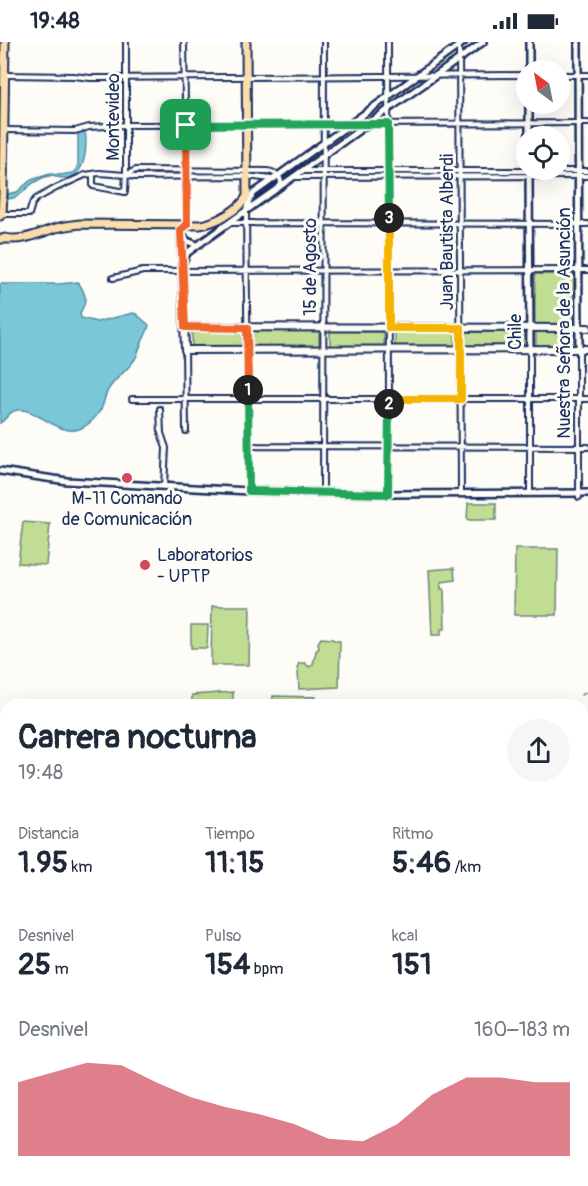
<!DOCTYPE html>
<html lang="es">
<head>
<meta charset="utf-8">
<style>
	body { margin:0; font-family:Pangolin,sans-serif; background:#f6f6f7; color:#1f2937; height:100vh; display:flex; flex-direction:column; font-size:22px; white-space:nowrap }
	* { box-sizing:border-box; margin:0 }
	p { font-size:20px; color:#747a83 }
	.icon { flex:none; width:33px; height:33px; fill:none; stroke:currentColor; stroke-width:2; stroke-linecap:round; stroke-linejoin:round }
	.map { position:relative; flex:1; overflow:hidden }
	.side { position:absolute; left:0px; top:657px; width:588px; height:488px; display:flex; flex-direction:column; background:#fff; border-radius:18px 18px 0 0; box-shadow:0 6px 24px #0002 }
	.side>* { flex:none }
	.needle { width:39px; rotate:328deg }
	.buttons { position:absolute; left:516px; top:18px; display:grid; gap:12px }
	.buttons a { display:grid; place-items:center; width:54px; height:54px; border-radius:50%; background:#fff; box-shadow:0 6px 24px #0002; font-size:30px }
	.pin { position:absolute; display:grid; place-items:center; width:51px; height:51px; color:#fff; margin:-26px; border-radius:12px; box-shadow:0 3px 9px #0006 }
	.km { position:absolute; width:30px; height:30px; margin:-15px; border-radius:50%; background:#222; color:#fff; font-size:16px; line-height:30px; text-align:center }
	.round { display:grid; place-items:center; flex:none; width:63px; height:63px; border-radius:32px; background:#f6f6f7 }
	.overview { display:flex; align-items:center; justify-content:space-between; height:102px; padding:0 18px }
	h1 { font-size:33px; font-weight:700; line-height:45px }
	.stats { display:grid; grid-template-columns:repeat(3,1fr); gap:9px; height:102px; padding:6px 18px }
	.stats div { display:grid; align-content:center }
	.stats b { font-size:30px; font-weight:700 }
	.stats small { font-size:16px; font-weight:400 }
	.stats p { font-size:16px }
	.chart { height:168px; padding:12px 18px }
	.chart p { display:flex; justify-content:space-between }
	.chart svg { width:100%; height:108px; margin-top:6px; fill:#d1495b; opacity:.7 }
	.status { display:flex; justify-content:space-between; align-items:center; height:42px; padding:0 30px; background:#fff; direction:ltr }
	.status svg { height:16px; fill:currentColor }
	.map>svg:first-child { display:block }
</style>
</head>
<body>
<div class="status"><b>19:48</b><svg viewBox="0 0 49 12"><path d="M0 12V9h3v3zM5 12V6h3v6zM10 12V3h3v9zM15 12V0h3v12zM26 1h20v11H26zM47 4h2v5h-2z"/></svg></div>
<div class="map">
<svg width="588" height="1144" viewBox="0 0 588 1144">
	<rect width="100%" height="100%" fill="#fdfcf7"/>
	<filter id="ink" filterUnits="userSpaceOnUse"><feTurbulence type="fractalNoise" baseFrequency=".0167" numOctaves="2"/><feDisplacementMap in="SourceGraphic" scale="12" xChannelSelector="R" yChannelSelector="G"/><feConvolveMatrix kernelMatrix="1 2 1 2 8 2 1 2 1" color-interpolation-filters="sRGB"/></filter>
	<g filter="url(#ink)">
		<path fill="#c1dc93" stroke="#6e8678" stroke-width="1.5" d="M535 232H574L573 282H535Z
			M192 289H242V305H192Z
			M251 289H319V304H252Z
			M330 289 384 290V304L330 305Z
			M395 289H455V304H395Z
			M536 289H573V304H536Z
			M466 290H524V304H466Z
			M468 461H496V478H467Z
			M23 480 50 482 46 523 18 521Z
			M515 507H558L557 573H514Z
			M454 526 455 538 441 540V547H444L445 587H441V593H432L429 528Z
			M212 564H250L249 623H211Z
			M191 583H208L207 606H191Z
			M321 596 332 597 336 599H340L339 645 299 647 298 630 297 626 299 621H305L309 625 313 622 316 609 319 606 318 601Z
			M233 650V663H192V653Z
			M273 654 316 655 315 663H272Z
			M582 877 588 879V1097H582Z"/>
		<path fill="#7ac8d7" stroke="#548ba7" stroke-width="1.5" d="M85 88C87 103 87 134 66 136 61 136 57 135 52 134 47 133 40 137 35 140 24 146 20 157 7 157L8 152 17 150 31 138 50 132 60 133 72 131 75 129 78 123V91Z
			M78 240C86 252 88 258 80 271L81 276 97 280 133 271 136 272 149 283C148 290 145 293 142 300 139 305 139 311 135 317 128 328 115 336 108 348 105 353 104 360 102 365 98 374 88 384 79 387 57 395 33 361 14 369 8 371 6 378 0 381V242H59Z
			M582 946 584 951 585 969 588 972V1037L582 1039Z
			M371 1139 539 1138 548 1144H366Z"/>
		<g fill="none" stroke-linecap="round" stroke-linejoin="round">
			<path stroke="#548ba7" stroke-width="1.5" d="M581 653 588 650
				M582 873H588"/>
			<defs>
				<path id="minor" d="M184 0 187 183
					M388 0 389 357V452
					M459 0 461 451
					M5 33 74 34 90 36 526 33
					M560 33H588
					M4 88 75 89 89 85 126 83 588 81
					M304 129H588
					M93 132V144L125 150 126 129V0
					M127 132 136 128 267 129C275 130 280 133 281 140L280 145
					M295 135 588 134
					M246 169 249 449
					M2 172H29L32 162 36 157 56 146 85 133 99 131 126 133 135 135 246 134 272 137
					M229 181 588 182
					M113 236 143 229 588 228
					M185 308 186 389
					M579 308V455
					M132 357H588
					M160 367 161 391 166 406 164 444
					M248 404 588 405
					M323 450 324 0
					M530 451V308"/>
				<path id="tertiary" d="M529 0V28
					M578 0 579 307
					M529 62V94
					M529 128 530 308
					M246 169 249 159 254 151 464 0
					M182 192 187 199 197 203
					M183 220 187 211 195 205 483 0
					M0 429 67 439 249 449 389 452 588 451"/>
				<path id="secondary" d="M187 184 181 188 185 308 588 307
					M185 285 588 286"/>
				<path id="primary" d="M0 174 2 172 3 151 5 0
					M5 196C22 200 39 191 56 186 64 184 72 183 80 182L200 183C215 181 240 168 247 154L246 0"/>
				<path id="trunk" d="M0 197H9
					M0 746 6 764
					M0 766 6 783
					M218 1138 224 1144
					M228 1138 235 1144"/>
			</defs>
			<use href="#minor" stroke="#1b2f5e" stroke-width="8"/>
			<use href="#tertiary" stroke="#1b2f5e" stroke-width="10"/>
			<use href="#secondary" stroke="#1b2f5e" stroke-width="10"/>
			<use href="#primary" stroke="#1b2f5e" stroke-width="11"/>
			<use href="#trunk" stroke="#1b2f5e" stroke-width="11"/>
			<use href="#minor" stroke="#fdfcf7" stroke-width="4"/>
			<use href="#tertiary" stroke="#fdfcf7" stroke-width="5"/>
			<use href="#secondary" stroke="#fdfcf7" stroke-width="6"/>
			<use href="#primary" stroke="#faddab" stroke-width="7"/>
			<use href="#trunk" stroke="#faddab" stroke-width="7"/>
		</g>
	</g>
	<g fill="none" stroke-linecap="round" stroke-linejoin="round" filter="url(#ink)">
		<defs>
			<path id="split-1" d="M186 83 187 183 181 188 185 285 247 286 248 348"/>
			<path id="split-2" d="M248 348 249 449 388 452 389 362"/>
			<path id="split-3" d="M389 176V286H461V357H389V362"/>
			<path id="split-4" d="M186 83 388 82 389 176"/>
		</defs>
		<use href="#split-1" stroke="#fff" stroke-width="12"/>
		<use href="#split-2" stroke="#fff" stroke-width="12"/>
		<use href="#split-3" stroke="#fff" stroke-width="12"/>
		<use href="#split-4" stroke="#fff" stroke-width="12"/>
		<use href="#split-1" stroke="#f0652b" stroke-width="8"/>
		<use href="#split-2" stroke="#22a559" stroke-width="8"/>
		<use href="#split-3" stroke="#f5b400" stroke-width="8"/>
		<use href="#split-4" stroke="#22a559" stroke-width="8"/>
	</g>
	<g fill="#d1495b" stroke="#fdfcf7" stroke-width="2">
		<circle cx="127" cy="436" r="6"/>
		<circle cx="145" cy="523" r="6"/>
	</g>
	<g text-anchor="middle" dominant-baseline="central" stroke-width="6" stroke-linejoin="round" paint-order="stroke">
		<g font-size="18" fill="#1b2f5e" stroke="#fdfcf7">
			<text transform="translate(113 75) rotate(-90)">Montevideo</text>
			<text transform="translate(447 190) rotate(-90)">Juan Bautista Alberdi</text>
			<text transform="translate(310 225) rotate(-90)">15 de Agosto</text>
			<text transform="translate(564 281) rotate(-90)">Nuestra Señora de la Asunción</text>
			<text transform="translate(515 290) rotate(-90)">Chile</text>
		</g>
		<g font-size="18" fill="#1b2f5e" stroke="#fdfcf7">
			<text x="127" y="456">M-11 Comando<tspan x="127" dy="21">de Comunicación</tspan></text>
			<text x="157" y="513" text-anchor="start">Laboratorios<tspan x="157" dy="21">- UPTP</tspan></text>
		</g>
	</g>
</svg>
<div class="buttons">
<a><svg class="needle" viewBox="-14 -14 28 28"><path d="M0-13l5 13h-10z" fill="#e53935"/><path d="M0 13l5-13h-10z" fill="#747a83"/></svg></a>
<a><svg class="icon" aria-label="locate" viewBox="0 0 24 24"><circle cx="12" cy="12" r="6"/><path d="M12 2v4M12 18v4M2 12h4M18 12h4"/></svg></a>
</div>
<div class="pin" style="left:186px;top:83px;background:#1e9e55"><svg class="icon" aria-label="arrive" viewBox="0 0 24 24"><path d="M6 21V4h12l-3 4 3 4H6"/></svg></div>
<b class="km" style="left:248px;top:348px">1</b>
<b class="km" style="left:389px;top:362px">2</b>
<b class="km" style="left:389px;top:176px">3</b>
<section class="side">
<div class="overview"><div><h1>Carrera nocturna</h1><p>19:48</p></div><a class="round"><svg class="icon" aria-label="share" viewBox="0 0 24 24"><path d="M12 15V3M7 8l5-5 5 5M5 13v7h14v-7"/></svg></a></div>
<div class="stats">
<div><p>Distancia</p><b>1.95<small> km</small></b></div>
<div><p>Tiempo</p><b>11:15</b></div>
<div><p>Ritmo</p><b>5:46<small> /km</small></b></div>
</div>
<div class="stats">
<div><p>Desnivel</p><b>25<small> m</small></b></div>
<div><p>Pulso</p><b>154<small> bpm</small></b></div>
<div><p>kcal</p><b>151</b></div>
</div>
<div class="chart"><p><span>Desnivel</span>160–183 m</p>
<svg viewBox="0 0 160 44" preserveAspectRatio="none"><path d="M0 44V14L10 10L20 6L30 7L40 14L50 20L60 24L70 27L80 31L90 37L100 38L110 31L120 19L130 12L140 12L150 14L160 14V44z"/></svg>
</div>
</section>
</div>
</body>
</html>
